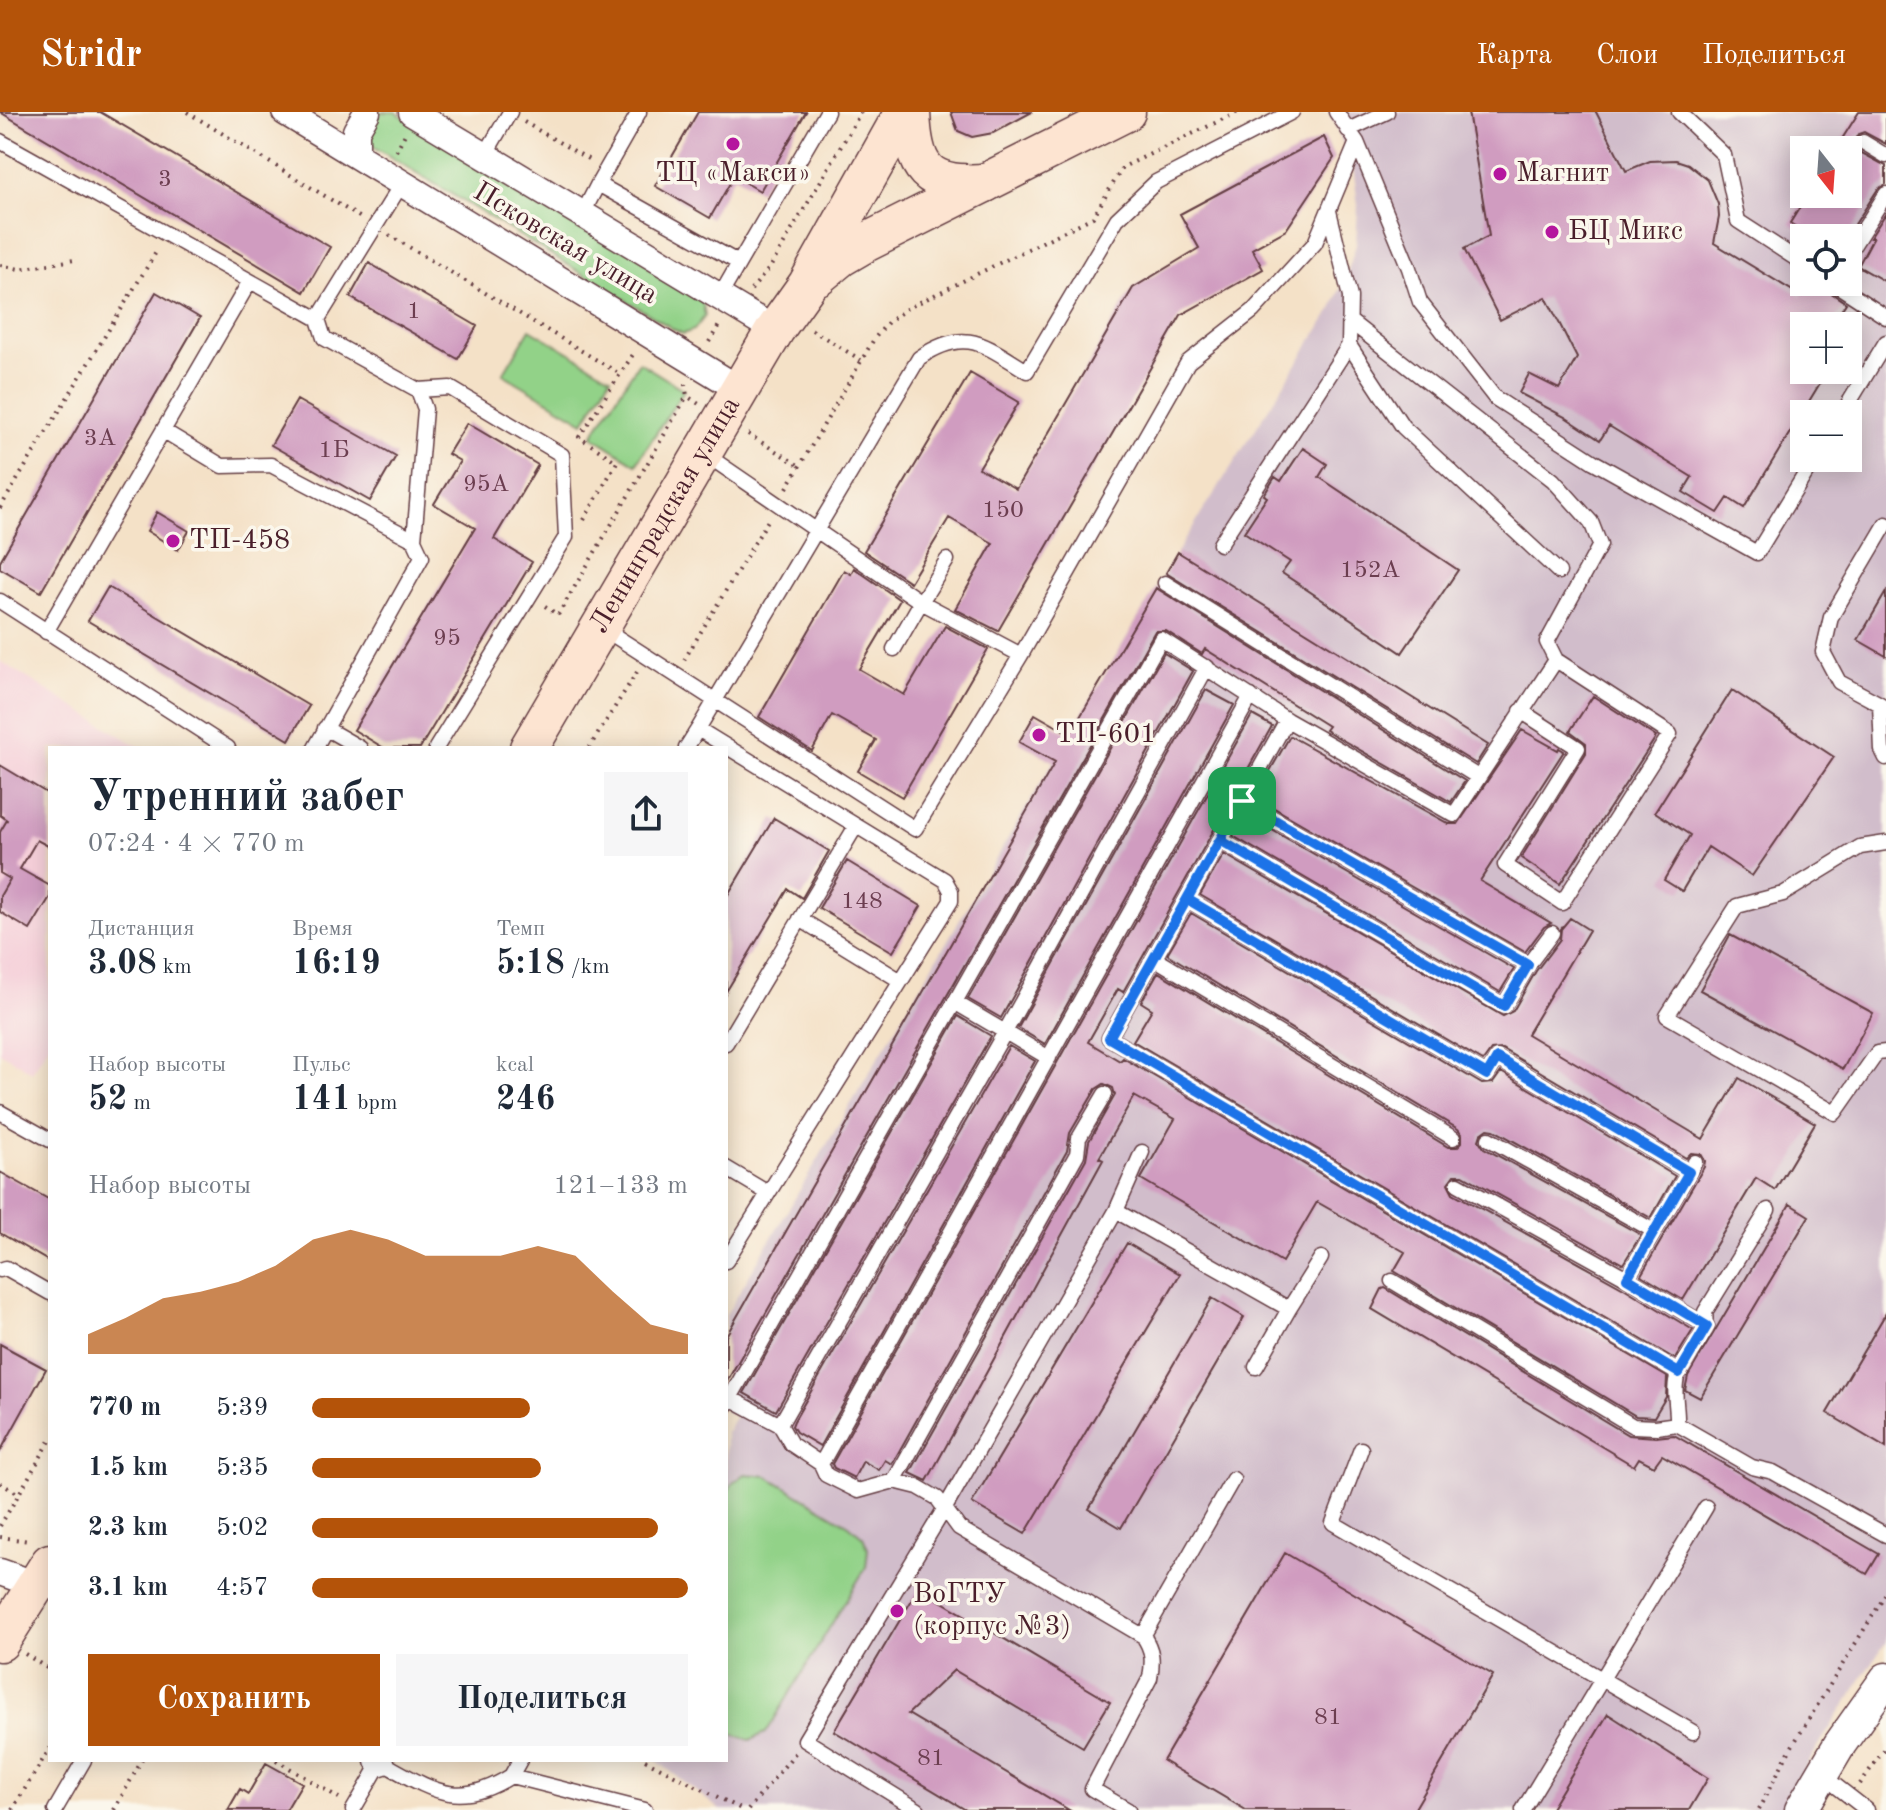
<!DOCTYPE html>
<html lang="ru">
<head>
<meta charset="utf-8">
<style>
	body { margin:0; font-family:"Old Standard TT",serif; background:#f6f6f7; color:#1f2937; height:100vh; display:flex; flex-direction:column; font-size:30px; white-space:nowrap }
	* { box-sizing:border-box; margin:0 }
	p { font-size:26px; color:#747a83 }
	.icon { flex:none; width:44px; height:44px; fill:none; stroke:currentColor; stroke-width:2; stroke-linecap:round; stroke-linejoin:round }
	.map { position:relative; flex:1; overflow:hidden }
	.details { position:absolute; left:48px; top:634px; width:680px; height:1016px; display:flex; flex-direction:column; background:#fff; border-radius:0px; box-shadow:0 4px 20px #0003 }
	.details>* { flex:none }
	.needle { width:52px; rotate:163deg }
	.controls { position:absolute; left:1790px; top:24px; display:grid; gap:16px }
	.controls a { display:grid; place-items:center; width:72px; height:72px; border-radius:0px; background:#fff; box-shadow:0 4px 20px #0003; font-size:40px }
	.pin { position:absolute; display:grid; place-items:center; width:68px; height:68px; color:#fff; margin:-34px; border-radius:16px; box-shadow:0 4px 12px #0006 }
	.round { display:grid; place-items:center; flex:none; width:84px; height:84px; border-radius:0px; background:#f6f6f7 }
	.summary { display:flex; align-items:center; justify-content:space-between; height:136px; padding:0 40px }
	h1 { font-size:44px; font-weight:700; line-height:60px }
	.metrics { display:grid; grid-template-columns:repeat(3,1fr); gap:12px; height:136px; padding:8px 40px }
	.metrics div { display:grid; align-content:center }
	.metrics b { font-size:34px; font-weight:700 }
	.metrics small { font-size:22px; font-weight:400 }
	.metrics p { font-size:22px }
	.chart { height:224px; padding:16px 40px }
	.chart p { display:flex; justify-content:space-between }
	.chart svg { width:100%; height:144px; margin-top:8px; fill:#b45309; opacity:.7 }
	.cta { display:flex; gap:16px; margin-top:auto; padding:16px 40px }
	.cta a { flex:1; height:92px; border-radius:0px; background:#b45309; color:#fff; font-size:32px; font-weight:700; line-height:92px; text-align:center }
	.cta a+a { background:#f6f6f7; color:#1f2937 }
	ul { padding:0 40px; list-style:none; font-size:26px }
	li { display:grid; grid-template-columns:128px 96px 1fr; align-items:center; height:60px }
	li i { height:20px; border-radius:10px; background:#b45309 }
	header { display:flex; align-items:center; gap:48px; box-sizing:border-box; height:112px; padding:0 40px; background:#b45309; color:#fff }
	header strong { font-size:38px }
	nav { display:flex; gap:44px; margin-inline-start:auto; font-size:28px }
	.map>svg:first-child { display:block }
</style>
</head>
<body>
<header>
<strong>Stridr</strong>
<nav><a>Карта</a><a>Слои</a><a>Поделиться</a></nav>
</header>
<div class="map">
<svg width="1886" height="1698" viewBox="0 0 1886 1698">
	<rect width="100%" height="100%" fill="#fbf7ec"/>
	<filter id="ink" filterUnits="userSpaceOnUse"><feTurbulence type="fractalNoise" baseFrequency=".0125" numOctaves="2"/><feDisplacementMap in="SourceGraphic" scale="16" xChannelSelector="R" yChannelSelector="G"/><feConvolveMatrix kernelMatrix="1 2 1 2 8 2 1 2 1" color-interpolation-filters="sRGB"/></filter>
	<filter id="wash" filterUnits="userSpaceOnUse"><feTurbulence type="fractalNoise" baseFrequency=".006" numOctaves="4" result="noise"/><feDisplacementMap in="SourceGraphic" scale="32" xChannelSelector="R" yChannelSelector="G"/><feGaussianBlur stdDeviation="1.8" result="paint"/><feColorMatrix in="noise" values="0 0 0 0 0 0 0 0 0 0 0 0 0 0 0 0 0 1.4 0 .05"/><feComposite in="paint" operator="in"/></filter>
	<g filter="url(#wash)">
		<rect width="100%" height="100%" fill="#f4e1c7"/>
		<path fill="#f5cfd9" d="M0 549 141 636H50V931L32 960 0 940Z"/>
		<path fill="#d1bdcb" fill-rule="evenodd" d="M1329 0H1886V1530L1822 1628 1780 1698H720L656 1648H726V1321L735 1305 726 1299V1203L1184 429 1332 197 1346 165 1356 133 1358 93 1353 54ZM1804 38H1848V82H1804ZM1804 126H1848V170H1804ZM1804 214H1848V258H1804ZM1804 302H1848V346H1804Z"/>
		<path fill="#92d288" stroke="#6e785a" stroke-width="2" d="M373 0H395L689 172 702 186 705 204 694 218 683 222 675 218 379 38 363 27Z
			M530 217 611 265 584 310 503 262Z
			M639 250 684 278 636 352 592 324Z
			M745 1362 767 1364 849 1413 863 1425 868 1437 866 1455 766 1621 750 1628 726 1620V1382L733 1371Z"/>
		<g id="blocks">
			<path fill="#d09cc0" d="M0 0H100L330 135 304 180Z
				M698 0H806L760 79 734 64 710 106 655 74Z
				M951 0H1032L993 21 972 25 958 19Z
				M1468 0H1596L1626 59 1650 49 1676 48 1688 52 1708 68 1718 92 1719 105 1714 131 1801 184 1810 170H1815L1846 191 1831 214H1804V258H1828L1744 396 1728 386 1718 401 1683 380 1692 365 1609 314 1600 328 1565 305 1519 281 1529 262 1559 277 1577 246 1546 185 1500 208 1464 137 1489 124Z
				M1859 0H1886V32L1864 20 1858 22 1853 31 1858 39 1886 54V72L1878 77 1846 126H1813L1790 111 1808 82H1848V38H1835Z
				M1324 25 1334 46 1286 118 1252 137 1263 157 1181 203 998 519 955 497 993 431 949 406 910 470 864 439 970 261 1019 290 979 356 1016 377 1133 176 1199 136 1180 102Z
				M1886 101V170L1858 154 1873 126H1870Z
				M369 151 477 214 458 247 350 185Z
				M156 180 200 206 41 480 0 456V449Z
				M297 288 396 344 370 389 271 333Z
				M467 311 538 353 494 427 532 450 420 636H384L354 618 475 416 434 392 460 349 448 342Z
				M1303 336 1327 352 1319 365 1458 458 1402 541 1282 461 1290 450 1244 420 1267 385 1264 383 1275 365 1281 369Z
				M157 400 189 419 178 438 147 419Z
				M1178 440 1488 633 1476 652 1166 461Z
				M854 456 900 488 859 557 904 583 945 514 988 537 902 685 858 659 876 628 832 603 812 639 759 605 844 458 851 462Z
				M108 475 309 594 289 628 88 509Z
				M1156 476 1465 669 1451 690 1325 618 1328 614 1205 537 1202 542 1166 519H1155L726 1271V1224L1055 650 1019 630 1035 602 1070 622Z
				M1886 480V544L1858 528Z
				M1164 541 1193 559 1001 906 968 887Z
				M1206 578 1234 593 1045 932 1018 916Z
				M1732 578 1834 645 1752 764 1708 735 1682 779 1664 768 1690 723 1655 700Z
				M1593 584 1656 625 1560 772 1521 746 1586 641V631L1570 619Z
				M1252 603 1272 614 1123 880 1118 877 1088 930 1120 949 1123 946 1667 1265 1666 1285 1654 1305 1636 1304 1394 1159 1405 1140 1317 1090 1282 1150 1141 1067 1175 1007 1134 984 1099 1046 1103 1048 927 1369 910 1361 1086 1047 1089 1029 1115 983 1113 976 1104 972 1096 977 1070 1021 1067 1039 892 1352 885 1348 879 1358 863 1349 854 1366 834 1356 832 1352Z
				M1522 618 1558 638 1559 636 1564 639 1480 769 1551 811 1544 815 1525 840 1255 685 1290 624 1449 712H1458Z
				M0 653 50 683V735L37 728 20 757 50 774V785L30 818 0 800V784L10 767 0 761V720L7 708 0 703Z
				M1246 703 1514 857 1500 880 1233 724Z
				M774 706 829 739 802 786 788 777 726 880V786Z
				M1224 742 1503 904 1513 899 1536 859 1560 827 1561 817 1570 806 1589 818 1527 922 1703 1027 1739 966 1815 1011 1775 1078 1756 1066 1683 1188 1641 1163 1704 1055 1705 1049 1701 1042 1691 1041 1686 1046 1502 937 1491 938 1483 949 1200 783Z
				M847 749 921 794 893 840 819 796Z
				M1191 801 1482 972 1493 971 1501 960 1675 1064 1651 1106 1494 1018 1488 1017 1481 1022 1479 1028 1484 1036 1641 1123 1623 1152 1463 1063H1454L1448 1071 1453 1081 1622 1175 1693 1218 1675 1247 1133 929 1152 897 1141 890 1158 860 1448 1035H1457L1462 1030V1022L1458 1017 1167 842Z
				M1730 823 1873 901 1843 957 1700 878Z
				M958 904 991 924 776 1299 744 1281Z
				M1009 934 1035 949 820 1334 796 1320 792 1314 794 1309Z
				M0 1060 50 1088V1150L0 1121Z
				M1790 1092 1809 1104 1700 1286 1685 1278 1688 1264Z
				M1127 1131 1180 1162 1025 1422 972 1391Z
				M1385 1176 1628 1323 1656 1325 1674 1323 1879 1442 1867 1462 1662 1343 1654 1354 1639 1346 1634 1354 1372 1197 1382 1177Z
				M1212 1186 1244 1205 1121 1416 1089 1397Z
				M1886 1201V1336L1827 1301Z
				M0 1232 46 1257 0 1340Z
				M1285 1441 1493 1563 1414 1698H1246L1163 1649Z
				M919 1476 1110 1590 1083 1635 954 1558 908 1602 1069 1698H966L834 1619Z
				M1608 1602 1708 1666 1689 1698H1550Z
				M266 1651 302 1671 286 1698H228L240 1677 248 1682Z"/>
		</g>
	</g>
	<g filter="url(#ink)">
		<use href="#blocks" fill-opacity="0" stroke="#643c42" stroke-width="2"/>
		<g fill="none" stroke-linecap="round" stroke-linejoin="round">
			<defs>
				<path id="service" d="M1336 0 1357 30 1409 156 1420 190 1495 286 1594 350 1757 441 1815 346
					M1679 0 1724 43 1738 109 1804 152
					M1348 18 1387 0
					M0 29 318 207 324 226 418 278 425 297 414 428 422 445 315 636
					M1863 30 1886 44
					M485 43 510 0
					M598 72 639 0
					M1329 99 1350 185 1349 233 1403 315 1559 460
					M583 101 598 72 739 151 827 0
					M1848 142 1886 82
					M1832 170 1886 205
					M720 184 739 151
					M318 207 402 71
					M1351 210 1553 368 1591 410 1600 433 1547 530 1556 548 1670 622 1562 791 1505 753 1578 636 1521 599
					M418 278 450 276 562 343 566 425 436 636
					M1842 302 1886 230
					M164 319 222 354 271 353 414 428
					M705 342 921 490 894 537
					M1886 412 1831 505 1823 540 1839 570 1880 592 1882 638 1886 646
					M1220 432 1349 233
					M947 448 921 490 1021 543 1188 250 1253 199 1315 131 1357 30
					M1165 471 1478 665
					M0 489 228 636
					M601 515 915 717 1021 543
					M46 520 250 169
					M1287 608 1109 926 1679 1261
					M325 616 360 636
					M686 636 698 617
					M1242 689 1528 853
					M1220 728 1504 894 1528 853 1552 821
					M1886 731 1860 735 1783 782 1737 794 1667 904 1835 1001 1877 941 1886 940
					M1187 787 1487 963 1497 946 1689 1060
					M800 807 901 869
					M1154 846 1453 1026
					M956 891 1049 946
					M726 931 856 714
					M0 1000 50 1028
					M1489 1027 1654 1119
					M726 1056 768 1081
					M1458 1072 1627 1166 1707 1214
					M1768 1098 1705 1200C1709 1226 1688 1239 1678 1262 1672 1277 1678 1296 1677 1312L1752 1355 1773 1360 1886 1423
					M1116 1099 1142 1040
					M726 1149 951 789V779L945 768 698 617 919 246C966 214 984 233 1027 259L1117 107 1156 70 1292 0
					M0 1158 6 1156 50 1181
					M1627 1166 1695 1050
					M1392 1169 1633 1314 1656 1315 1677 1312
					M1289 1197 1321 1146
					M730 1286 780 1313 791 1332 821 1352 826 1363 858 1379 894 1369 918 1375 937 1386 959 1416 1143 1524C1153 1538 1153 1549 1150 1566L1092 1677 1128 1698
					M726 1293 1161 527 1287 608 1454 703 1556 548
					M780 1313 1005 920 1207 555
					M1361 1337 1333 1411 1693 1620
					M821 1352 1251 584
					M894 1369 1077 1042 1079 1026 1105 982
					M1143 1524 1233 1367
					M1822 1663 1867 1698
					M511 1664 520 1648
					M55 1698 84 1648
					M353 1698 381 1650C432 1678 457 1698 511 1664L645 1698
					M918 1698 805 1628 945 1396 1116 1099 1289 1197 1256 1255
					M1523 1698 1706 1395"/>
				<path id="minor" d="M285 0 739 277
					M412 0 775 218
					M356 43V19L367 0
					M0 1460 37 1473 50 1474
					M378 1648 381 1650"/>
				<path id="tertiary" d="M1801 1698 1840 1632 1886 1567"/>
				<g id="secondary">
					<path d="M911 0C913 57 926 75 985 71"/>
					<path d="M818 164 841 145 865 131 1126 0"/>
					<path id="s1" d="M529 636 775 218 807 173 904 0"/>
					<path d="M0 1530 50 1451"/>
				</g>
			</defs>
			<use href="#service" stroke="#643c42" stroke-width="17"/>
			<use href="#minor" stroke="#643c42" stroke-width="29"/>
			<use href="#tertiary" stroke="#643c42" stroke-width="35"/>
			<use href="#secondary" stroke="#643c42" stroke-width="41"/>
			<path stroke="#643c42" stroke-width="4" stroke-dasharray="2 6" stroke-linecap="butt" d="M187 0 361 106
				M524 10 593 50
				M396 39 405 22
				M389 123 620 262
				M0 153 19 157 74 148
				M751 178 771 154 861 0
				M812 218 861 248
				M709 230 721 210
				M685 272 687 284 699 292
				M748 322 800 354
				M787 376 874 227 888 210 906 197 1093 105 1123 55 1238 0
				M0 396 158 137
				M584 408 617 350 579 325 634 241 636 242
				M545 494 558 503 687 284
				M684 548 770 405
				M589 636 637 560
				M0 1371 19 1382
				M0 1414 50 1329
				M0 1425 29 1429
				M25 1542 50 1558
				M276 1648 339 1686
				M645 1648 743 1698
				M1860 1672 1886 1635
				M12 1698 50 1636
				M114 1698 142 1648
				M748 1698 796 1640
				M1758 1698 1791 1636 1886 1482"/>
			<use href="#service" stroke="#fff" stroke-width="14"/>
			<use href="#minor" stroke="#fff" stroke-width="26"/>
			<use href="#tertiary" stroke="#fff" stroke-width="32"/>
			<use href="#secondary" stroke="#fde4d1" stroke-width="38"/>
		</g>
	</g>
	<g fill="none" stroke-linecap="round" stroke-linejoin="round" filter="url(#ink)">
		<defs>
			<path id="route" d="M1242 689 1109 926 1679 1261 1707 1214 1627 1166 1689 1060 1497 946 1487 963 1187 787 1220 728 1504 894 1528 853 1242 689"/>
		</defs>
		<use href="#route" stroke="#fff" stroke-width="16"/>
		<use href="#route" stroke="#1a73e8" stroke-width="10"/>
	</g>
	<g fill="#b5179e" stroke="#fbf7ec" stroke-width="3">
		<circle cx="733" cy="32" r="8"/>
		<circle cx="1500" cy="62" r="8"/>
		<circle cx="1552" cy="120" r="8"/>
		<circle cx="173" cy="429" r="8"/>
		<circle cx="1039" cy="623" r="8"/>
		<circle cx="897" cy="1499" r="8"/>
	</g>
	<g text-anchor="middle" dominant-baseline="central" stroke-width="7" stroke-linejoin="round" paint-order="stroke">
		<g font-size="24" fill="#6c3e50">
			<text x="165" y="68">3</text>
			<text x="414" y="200">1</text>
			<text x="100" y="327">3А</text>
			<text x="334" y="339">1Б</text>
			<text x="486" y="373">95А</text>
			<text x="1003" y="399">150</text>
			<text x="1370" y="459">152А</text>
			<text x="447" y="527">95</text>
			<text x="862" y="790">148</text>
			<text x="1328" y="1606">81</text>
			<text x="931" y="1647">81</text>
		</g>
		<g font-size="28" fill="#4a1f2b" stroke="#fbf7ec" text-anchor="start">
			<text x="733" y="62" text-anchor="middle">ТЦ «Макси»</text>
			<text x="1516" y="62">Магнит</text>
			<text x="1568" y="120">БЦ Микс</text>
			<text x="189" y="429">ТП-458</text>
			<text x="1055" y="623">ТП-601</text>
			<text x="913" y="1483">ВоГТУ<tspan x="913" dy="32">(корпус №3)</tspan></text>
		</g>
		<g font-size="28" fill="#4a1f2b" stroke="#fbf7ec">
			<text transform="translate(565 132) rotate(31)">Псковская улица</text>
			<text stroke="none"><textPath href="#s1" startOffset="270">Ленинградская улица</textPath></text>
		</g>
	</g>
</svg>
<div class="controls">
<a><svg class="needle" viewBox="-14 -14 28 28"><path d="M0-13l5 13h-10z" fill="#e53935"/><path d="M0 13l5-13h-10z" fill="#747a83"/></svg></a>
<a><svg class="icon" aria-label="locate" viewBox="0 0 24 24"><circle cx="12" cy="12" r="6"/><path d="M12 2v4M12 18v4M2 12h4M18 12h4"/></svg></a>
<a>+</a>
<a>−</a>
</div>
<div class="pin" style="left:1242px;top:689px;background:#1e9e55"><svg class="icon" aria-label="arrive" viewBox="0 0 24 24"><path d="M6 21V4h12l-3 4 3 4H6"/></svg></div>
<section class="details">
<div class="summary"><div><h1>Утренний забег</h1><p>07:24 · 4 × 770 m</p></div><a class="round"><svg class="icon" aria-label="share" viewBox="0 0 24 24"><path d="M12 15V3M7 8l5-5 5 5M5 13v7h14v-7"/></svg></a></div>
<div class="metrics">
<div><p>Дистанция</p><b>3.08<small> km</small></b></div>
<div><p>Время</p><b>16:19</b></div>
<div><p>Темп</p><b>5:18<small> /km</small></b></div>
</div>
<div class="metrics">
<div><p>Набор высоты</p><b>52<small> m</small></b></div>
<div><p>Пульс</p><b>141<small> bpm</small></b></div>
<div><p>kcal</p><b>246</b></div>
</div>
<div class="chart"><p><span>Набор высоты</span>121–133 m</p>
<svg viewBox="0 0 160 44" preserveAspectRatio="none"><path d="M0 44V38L10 33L20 27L30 25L40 22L50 17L60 9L70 6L80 9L90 14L100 14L110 14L120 11L130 14L140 25L150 35L160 38V44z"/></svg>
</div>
<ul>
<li><b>770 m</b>5:39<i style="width:58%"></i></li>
<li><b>1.5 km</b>5:35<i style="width:61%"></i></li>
<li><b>2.3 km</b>5:02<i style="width:92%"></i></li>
<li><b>3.1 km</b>4:57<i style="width:100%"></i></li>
</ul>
<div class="cta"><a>Сохранить</a><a>Поделиться</a></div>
</section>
</div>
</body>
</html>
